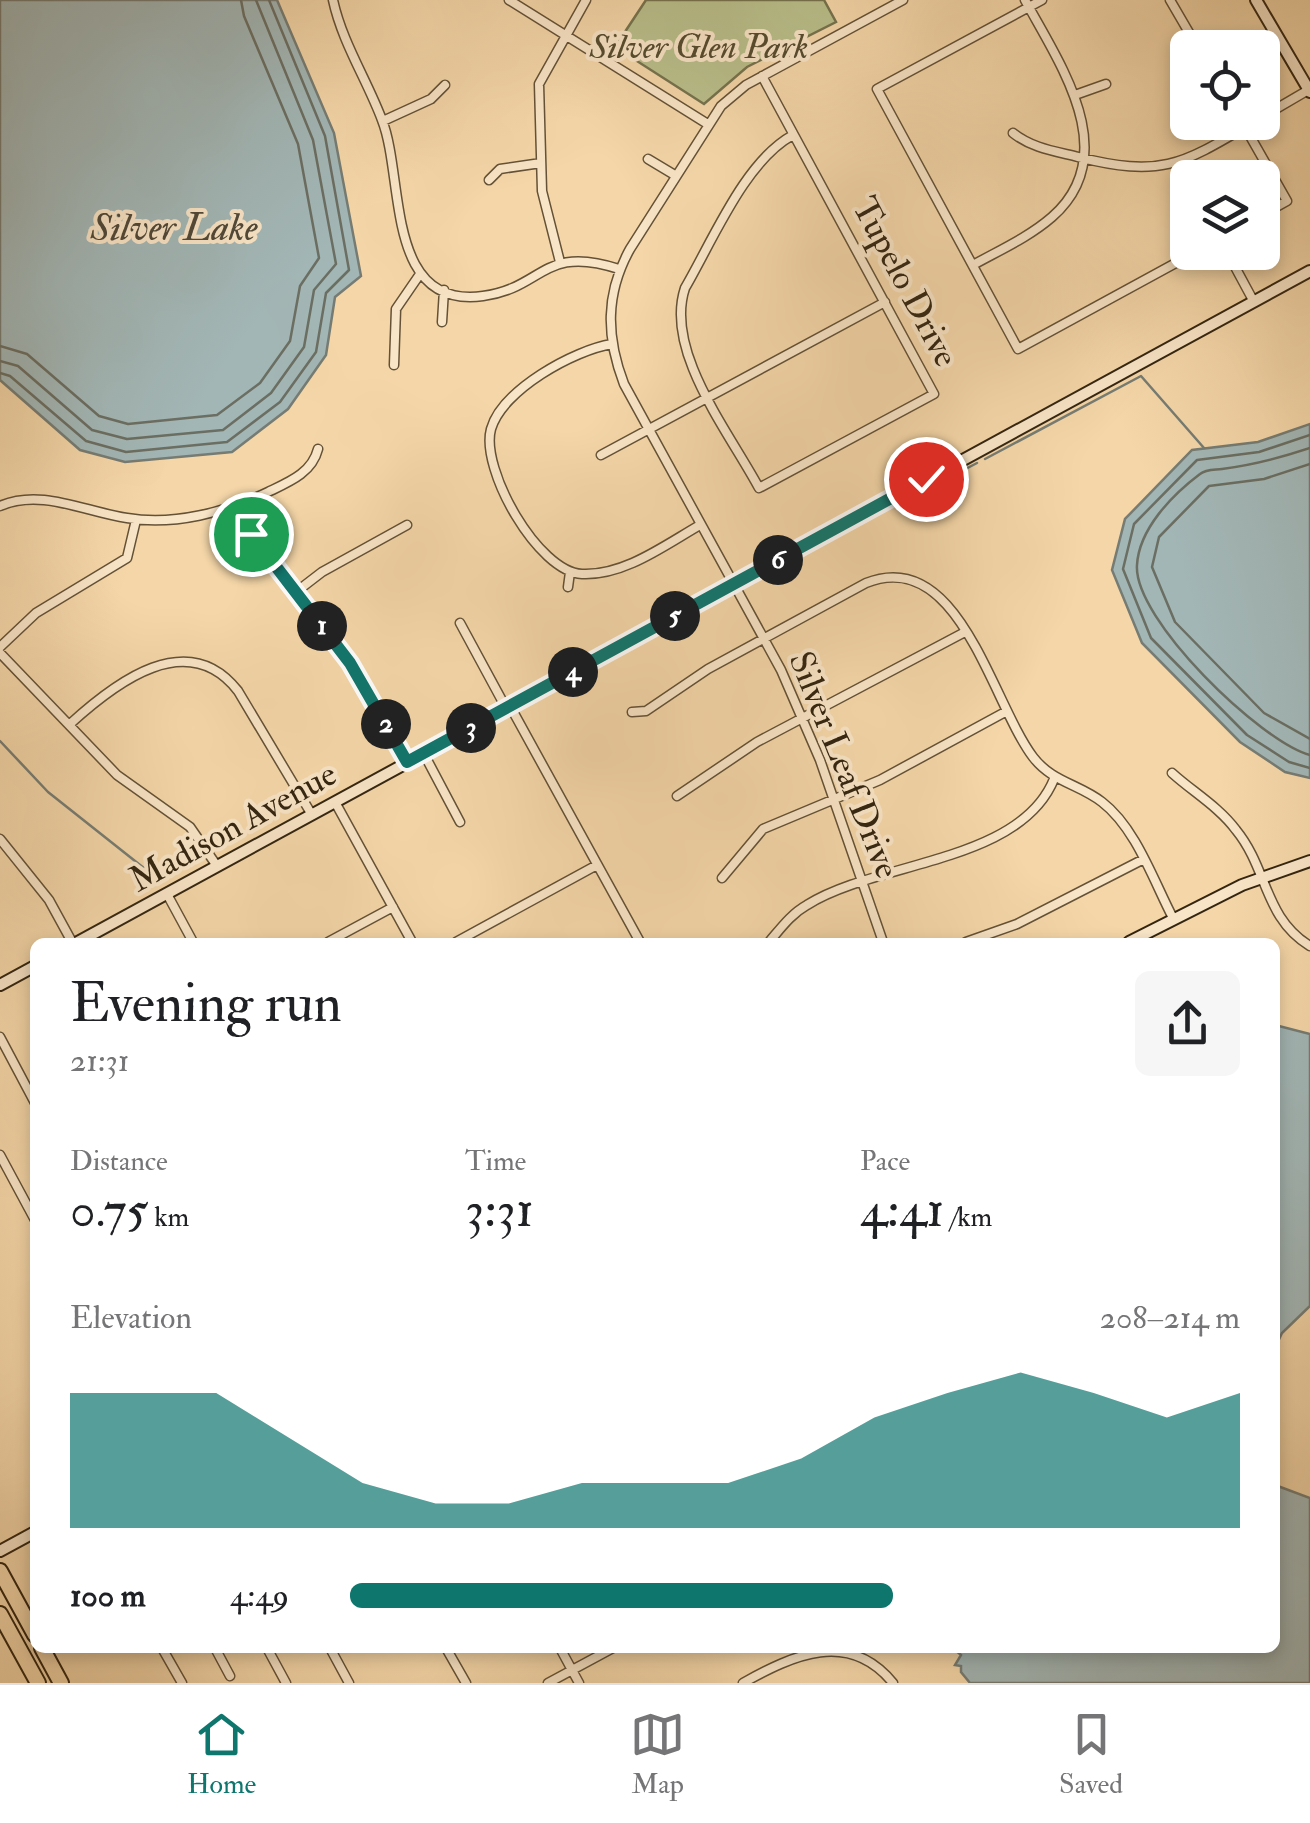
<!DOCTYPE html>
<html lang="en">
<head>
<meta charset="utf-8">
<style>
	body { margin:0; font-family:"IM FELL Double Pica",serif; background:#f6f6f6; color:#202124; height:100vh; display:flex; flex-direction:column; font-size:38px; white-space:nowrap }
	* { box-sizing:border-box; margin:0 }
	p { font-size:32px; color:#757577 }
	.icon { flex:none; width:55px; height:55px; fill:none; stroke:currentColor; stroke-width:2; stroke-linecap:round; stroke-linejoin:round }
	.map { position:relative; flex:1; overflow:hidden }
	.side { position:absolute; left:30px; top:938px; width:1250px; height:715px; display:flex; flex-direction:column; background:#fff; border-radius:15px; box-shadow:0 5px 15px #0003 }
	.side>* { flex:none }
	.tools { position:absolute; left:1170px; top:30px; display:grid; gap:20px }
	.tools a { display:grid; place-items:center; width:110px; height:110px; border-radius:15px; background:#fff; box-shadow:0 5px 15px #0003; font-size:50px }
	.pin { position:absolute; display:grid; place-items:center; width:85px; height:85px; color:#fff; margin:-42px; border:5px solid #fff; border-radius:50%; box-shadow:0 2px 10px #0007 }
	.km { position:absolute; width:50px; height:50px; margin:-25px; border-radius:50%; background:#222; color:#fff; font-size:28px; line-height:50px; text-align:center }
	.round { display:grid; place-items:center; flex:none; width:105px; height:105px; border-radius:15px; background:#f6f6f6 }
	.head { display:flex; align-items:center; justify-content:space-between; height:170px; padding:0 40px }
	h1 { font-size:55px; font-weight:600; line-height:75px }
	.stats { display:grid; grid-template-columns:repeat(3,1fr); gap:15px; height:170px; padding:10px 40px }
	.stats div { display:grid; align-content:center }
	.stats b { font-size:50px; font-weight:600 }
	.stats small { font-size:28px; font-weight:400 }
	.stats p { font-size:28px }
	.chart { height:280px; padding:20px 40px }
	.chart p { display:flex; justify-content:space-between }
	.chart svg { width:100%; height:180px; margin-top:10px; fill:#0f766e; opacity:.7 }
	ul { padding:0 40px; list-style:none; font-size:32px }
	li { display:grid; grid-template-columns:160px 120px 1fr; align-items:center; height:75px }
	li i { height:25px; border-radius:12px; background:#0f766e }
	.dock { display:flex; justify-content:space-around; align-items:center; height:140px; border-top:2px solid #e0e0e0; background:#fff; font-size:28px; color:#757577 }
	.dock a { display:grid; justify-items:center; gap:5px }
	.dock .current { color:#0f766e }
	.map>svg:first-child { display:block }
</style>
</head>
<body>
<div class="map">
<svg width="1310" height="1683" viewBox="0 0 1310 1683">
	<rect width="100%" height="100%" fill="#f4d6a8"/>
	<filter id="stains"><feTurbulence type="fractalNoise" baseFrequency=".002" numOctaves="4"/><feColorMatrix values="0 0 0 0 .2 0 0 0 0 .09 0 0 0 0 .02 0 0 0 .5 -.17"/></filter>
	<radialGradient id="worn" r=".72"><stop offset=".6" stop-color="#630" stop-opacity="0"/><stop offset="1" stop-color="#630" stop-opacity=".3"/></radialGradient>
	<path fill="#b8be8a" stroke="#76724d" stroke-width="2.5" d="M646 0H824L836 22 747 67 704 104 615 47Z"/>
	<path fill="#a2b6b5" stroke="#767c73" stroke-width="2.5" d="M0 0H277L334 133 361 276 335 297 326 355 288 409 232 452 125 462 80 450 0 380Z
		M1310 424V778L1285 772 1240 742 1142 643 1112 570 1125 519 1192 450 1258 442Z
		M1275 1025 1310 1034V1306L1282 1333 1275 1348Z
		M1275 1485 1310 1498V1683H970L961 1672V1666L955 1665 961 1655 953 1648H1275Z"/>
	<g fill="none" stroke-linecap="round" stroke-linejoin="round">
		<path stroke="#6b6e62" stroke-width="2.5" d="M0 346 27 354 99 416 128 424 217 415 260 383 290 341 300 286 319 258 298 144 244 16 241 0
			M0 361 18 366 92 430 127 439 223 430 271 393 304 347 314 290 336 264 313 140 256 0
			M0 373 10 376 86 441 126 452 227 442 280 402 316 352 326 293 349 270 325 136 269 0
			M1310 435 1259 452 1197 460 1134 524 1123 569 1151 638 1247 735 1289 762 1310 768
			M1310 448C1280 458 1253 465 1222 469 1214 470 1206 469 1200 474 1172 495 1139 529 1137 565 1133 619 1261 742 1310 755
			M1310 464 1264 479 1209 486 1159 537 1152 567 1175 622 1264 713 1310 739"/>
		<path stroke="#767c73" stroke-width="2.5" d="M985 459 1141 376 1204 448
			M958 473 977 463
			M943 487 952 476
			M0 741 48 792 159 880"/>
		<defs>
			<path id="street" d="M333 0C342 42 367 80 382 120 405 178 384 309 483 296 544 288 542 244 619 269
				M509 0 706 123
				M1042 0 877 89 1018 349 1196 252
				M1170 0 1198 48
				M762 76 934 394 759 488C729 432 664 351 685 288 713 240 745 161 793 135
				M1075 95 1106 84
				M1262 117 1310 89
				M383 121 431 99 445 85
				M1242 122 1287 201 1262 215
				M1013 133C1032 148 1054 151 1078 157 1162 178 1181 165 1254 122
				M648 159 673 174
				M1179 162 1188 179
				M489 180 500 169 541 163
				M1227 252 1254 302
				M560 262 542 191 539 84 586 0
				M973 265C1000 250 1029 237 1052 217 1124 154 1059 63 1025 0
				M442 322 444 290
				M612 344C574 350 502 390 491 429 480 469 538 572 582 574 624 576 665 545 700 525
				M394 365 396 309 420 274
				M601 455 885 302
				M0 506C41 488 85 512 127 518 174 526 226 512 268 492 289 482 312 473 318 449
				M240 506 256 541 350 663 407 763
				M568 587 570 572
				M296 592 322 572 407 525
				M460 623 506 708
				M0 647 36 613 127 558 136 520
				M0 653 117 775 190 827 217 866
				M510 706 640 942
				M632 712 646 711 708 669 866 583C959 546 991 701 1033 757 1052 782 1079 784 1102 802 1136 828 1154 882 1173 918
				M70 724C116 682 188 627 238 691L312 815
				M424 754 460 822
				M1172 773C1193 792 1219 807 1236 830 1268 869 1264 918 1310 946
				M677 796 757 742 965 632
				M335 802 412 942
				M0 839 49 900 72 942
				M722 878 763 829 880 780 1007 711
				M167 894 193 942
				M328 942 393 907
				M456 942 597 865
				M769 942C781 928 791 914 807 905 877 861 1020 863 1054 779
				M883 942 820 760 781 670 624 384C606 337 605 294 630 249L721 106 746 85 903 0
				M966 942 1017 924 1142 860
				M0 1037 35 1103
				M0 1155 35 1220
				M162 1648 182 1683
				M215 1648 230 1676
				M267 1648 286 1683
				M330 1648 349 1683
				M446 1648 466 1683
				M560 1648 579 1683
				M548 1683 613 1648
				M743 1683C793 1655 849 1629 893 1683"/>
			<path id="secondary" d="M1256 0 1310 92
				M78 942 1310 271
				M1129 942 1242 885 1310 861
				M0 985 35 966
				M0 1551 35 1532"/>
			<path id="highway" d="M0 1571 35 1635
				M0 1614 38 1683
				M42 1648 61 1683"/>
		</defs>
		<use href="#street" stroke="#645136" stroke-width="11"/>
		<use href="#secondary" stroke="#342510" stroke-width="14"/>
		<use href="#highway" stroke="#342510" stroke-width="18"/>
		<use href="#street" stroke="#f8e4c6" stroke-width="8"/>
		<use href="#secondary" stroke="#f8e4c6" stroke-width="10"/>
		<use href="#highway" stroke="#f4d6a8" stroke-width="14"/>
	</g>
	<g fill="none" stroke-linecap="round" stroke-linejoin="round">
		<defs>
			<path id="route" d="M251 534 350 663 407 762 926 479"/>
		</defs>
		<use href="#route" stroke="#fff" stroke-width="20"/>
		<use href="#route" stroke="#0f766e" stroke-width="12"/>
	</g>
	<g text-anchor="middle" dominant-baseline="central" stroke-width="8" stroke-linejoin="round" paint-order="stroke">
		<g font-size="35" font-style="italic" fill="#554b2e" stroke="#f8e4c6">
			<text x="699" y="47">Silver Glen Park</text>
		</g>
		<g font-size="35" fill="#342510" stroke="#f8e4c6">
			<text transform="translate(905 282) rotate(62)">Tupelo Drive</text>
			<text transform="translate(844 765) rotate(68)">Silver Leaf Drive</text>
			<text transform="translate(233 827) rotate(-29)">Madison Avenue</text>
		</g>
		<g font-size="38" font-style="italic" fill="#504939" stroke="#f8e4c6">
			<text x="174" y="228">Silver Lake</text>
		</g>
	</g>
	<rect width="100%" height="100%" filter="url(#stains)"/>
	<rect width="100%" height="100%" fill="url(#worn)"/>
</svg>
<div class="tools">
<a><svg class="icon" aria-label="locate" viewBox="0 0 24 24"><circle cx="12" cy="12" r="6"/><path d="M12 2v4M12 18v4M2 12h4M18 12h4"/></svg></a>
<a><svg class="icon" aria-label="layers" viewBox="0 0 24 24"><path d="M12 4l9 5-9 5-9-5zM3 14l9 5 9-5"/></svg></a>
</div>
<div class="pin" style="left:251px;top:534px;background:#1e9e55"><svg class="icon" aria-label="arrive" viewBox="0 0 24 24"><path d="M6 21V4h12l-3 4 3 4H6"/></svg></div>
<div class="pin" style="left:926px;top:479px;background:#d93025"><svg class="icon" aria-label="check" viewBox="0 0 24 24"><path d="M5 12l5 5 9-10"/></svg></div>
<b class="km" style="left:322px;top:626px">1</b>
<b class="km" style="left:386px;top:724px">2</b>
<b class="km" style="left:471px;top:728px">3</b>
<b class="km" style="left:573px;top:672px">4</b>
<b class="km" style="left:675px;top:616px">5</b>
<b class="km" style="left:778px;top:560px">6</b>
<section class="side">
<div class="head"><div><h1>Evening run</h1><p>21:31</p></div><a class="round"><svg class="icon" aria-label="share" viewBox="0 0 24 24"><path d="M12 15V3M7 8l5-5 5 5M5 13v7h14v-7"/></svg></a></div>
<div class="stats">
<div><p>Distance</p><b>0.75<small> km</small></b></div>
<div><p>Time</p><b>3:31</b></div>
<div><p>Pace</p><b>4:41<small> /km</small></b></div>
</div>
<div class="chart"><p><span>Elevation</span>208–214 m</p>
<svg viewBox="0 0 160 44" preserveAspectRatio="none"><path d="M0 44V11L10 11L20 11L30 22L40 33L50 38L60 38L70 33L80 33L90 33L100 27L110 17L120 11L130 6L140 11L150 17L160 11V44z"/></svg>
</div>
<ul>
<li><b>100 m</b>4:49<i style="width:61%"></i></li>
</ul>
</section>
</div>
<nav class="dock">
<a class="current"><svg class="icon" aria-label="home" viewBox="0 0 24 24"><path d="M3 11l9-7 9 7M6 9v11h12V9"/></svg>Home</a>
<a><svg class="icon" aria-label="map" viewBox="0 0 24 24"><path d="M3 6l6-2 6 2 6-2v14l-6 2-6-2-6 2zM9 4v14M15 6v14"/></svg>Map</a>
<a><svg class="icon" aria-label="saved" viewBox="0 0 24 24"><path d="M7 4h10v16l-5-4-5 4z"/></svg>Saved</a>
</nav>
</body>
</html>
